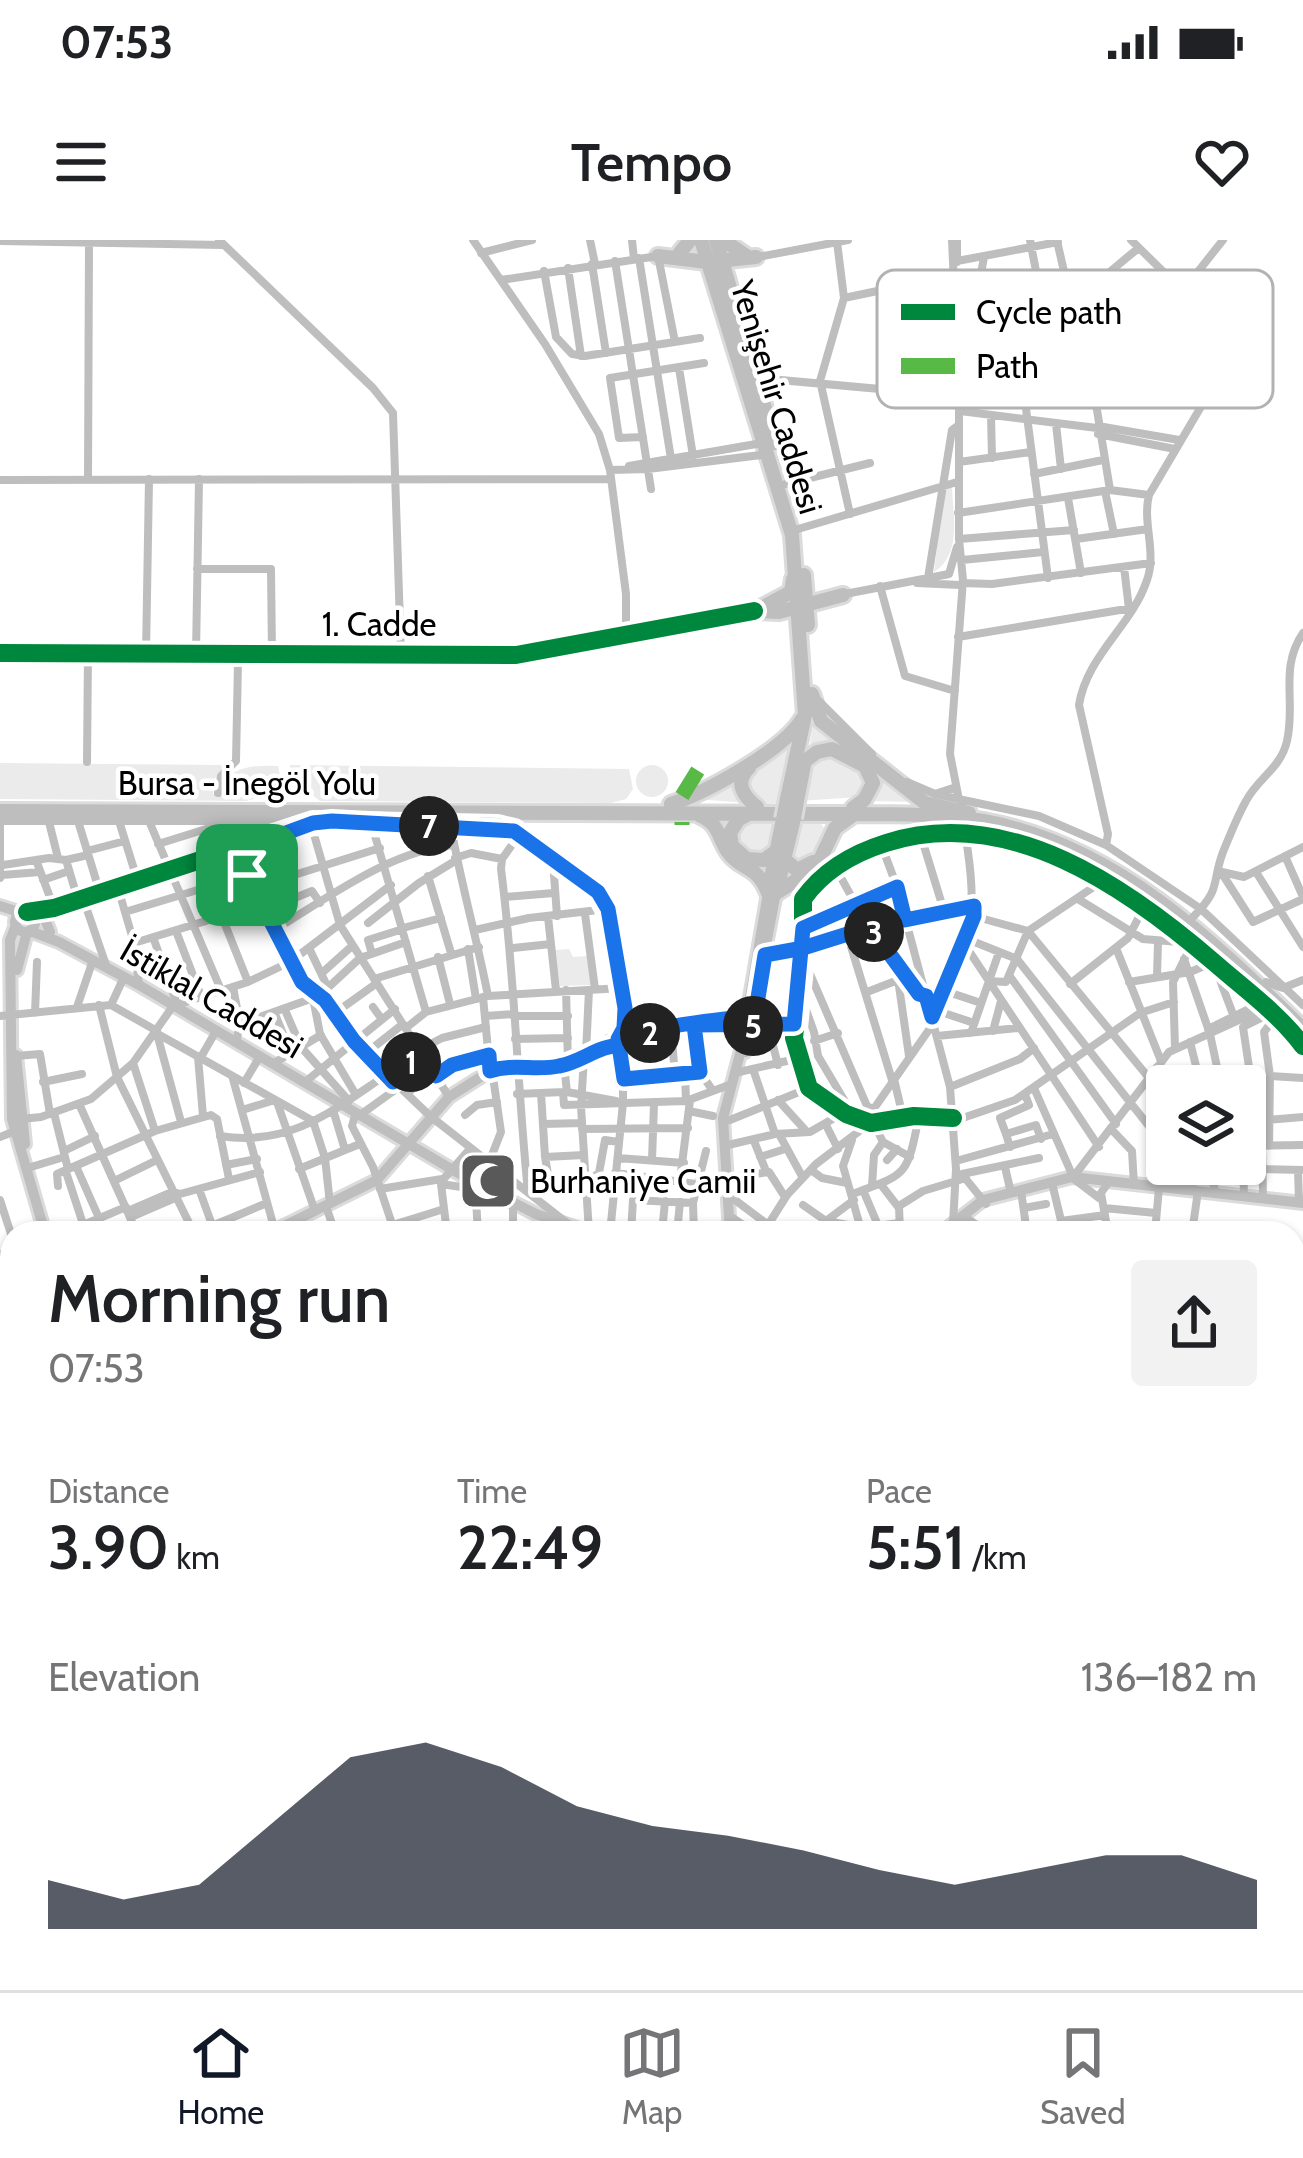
<!DOCTYPE html>
<html lang="en">
<head>
<meta charset="utf-8">
<style>
	body { margin:0; font-family:Cabin,sans-serif; background:#f2f2f2; color:#202124; height:100vh; display:flex; flex-direction:column; font-size:45px; white-space:nowrap }
	* { box-sizing:border-box; margin:0 }
	p { font-size:39px; color:#757577 }
	.icon { flex:none; width:66px; height:66px; fill:none; stroke:currentColor; stroke-width:2; stroke-linecap:round; stroke-linejoin:round }
	.map { position:relative; flex:1; overflow:hidden }
	.sheet { position:absolute; left:0px; top:981px; width:1305px; height:771px; display:flex; flex-direction:column; background:#fff; border-radius:36px 36px 0 0; box-shadow:0 3px 9px #0004 }
	.sheet>* { flex:none }
	.controls { position:absolute; left:1146px; top:825px; display:grid; gap:24px }
	.controls a { display:grid; place-items:center; width:120px; height:120px; border-radius:12px; background:#fff; box-shadow:0 3px 9px #0004; font-size:60px }
	.pin { position:absolute; display:grid; place-items:center; width:102px; height:102px; color:#fff; margin:-51px; border-radius:24px; box-shadow:0 6px 18px #0006 }
	.km { position:absolute; width:60px; height:60px; margin:-30px; border-radius:50%; background:#222; color:#fff; font-size:33px; line-height:60px; text-align:center }
	.round { display:grid; place-items:center; flex:none; width:126px; height:126px; border-radius:12px; background:#f2f2f2 }
	.head { display:flex; align-items:center; justify-content:space-between; height:204px; padding:0 48px }
	h1 { font-size:66px; font-weight:600; line-height:90px }
	.metrics { display:grid; grid-template-columns:repeat(3,1fr); gap:18px; height:204px; padding:12px 48px }
	.metrics div { display:grid; align-content:center }
	.metrics b { font-size:60px; font-weight:600 }
	.metrics small { font-size:33px; font-weight:400 }
	.metrics p { font-size:33px }
	.chart { height:336px; padding:24px 48px }
	.chart p { display:flex; justify-content:space-between }
	.chart svg { width:100%; height:216px; margin-top:12px; fill:#111827; opacity:.7 }
	.status { display:flex; justify-content:space-between; align-items:center; height:84px; padding:0 60px; background:#fff; direction:ltr }
	.status svg { height:33px; fill:currentColor }
	header { display:flex; justify-content:space-between; align-items:center; height:156px; padding:0 48px; background:#fff; font-size:54px; font-weight:600 }
	.tab-bar { display:flex; justify-content:space-around; align-items:center; height:168px; border-top:3px solid #e0e0e0; background:#fff; font-size:33px; color:#757577 }
	.tab-bar a { display:grid; justify-items:center; gap:6px }
	.tab-bar .on { color:#111827 }
	.map>svg:first-child { display:block }
</style>
</head>
<body>
<div class="status"><b>07:53</b><svg viewBox="0 0 49 12"><path d="M0 12V9h3v3zM5 12V6h3v6zM10 12V3h3v9zM15 12V0h3v12zM26 1h20v11H26zM47 4h2v5h-2z"/></svg></div>
<header><svg class="icon" aria-label="menu" viewBox="0 0 24 24"><path d="M4 6h16M4 12h16M4 18h16"/></svg>Tempo<svg class="icon" aria-label="heart" viewBox="0 0 24 24"><path d="M12 20l-8-8c-3-5 5-10 8-4 3-6 11-1 8 4z"/></svg></header>
<div class="map">
<svg width="1303" height="1750" viewBox="0 0 1303 1750">
	<rect width="100%" height="100%" fill="#fff"/>
	<path fill="#ebebeb" d="M952 247C953 276 962 314 934 332L944 249Z
		M814 477 919 562 864 561 875 544 834 506 809 511Z
		M798 487 786 566 695 559Z
		M825 511 862 529 869 542 860 557 798 561 807 522Z
		M0 523 224 525 226 530 215 538 213 554H218C228 526 251 525 278 526L283 551 246 561 0 559Z
		M290 525 629 529 633 549 626 559 611 563 320 561 310 553 287 550Z
		M636 541a16 16 0 1 1 32 0a16 16 0 1 1-32 0Z
		M784 573 768 653 708 579Z
		M795 573 816 577 824 588C820 618 806 629 781 644Z
		M569 709 573 717 587 716 591 745 560 746 555 710Z
		M1293 1346H1303V1405H1293Z
		M720 1740H750L753 1745 770 1740H871L872 1750H722Z"/>
	<g fill="none" stroke-linecap="round" stroke-linejoin="round">
		<defs>
			<path id="major" d="M0 666 22 673
				M15 682a10 10 0 1 1 20 0a10 10 0 1 1-20 0Z
				M16 685 10 700 12 879 45 993
				M30 691 59 702 139 745 475 943 536 974 592 993
				M50 692 45 679 54 668
				M17 730 27 692
				M624 791a6 6 0 1 1 12 0a6 6 0 1 1-12 0Z
				M634 796 745 776
				M605 807 619 805 623 817
				M745 812 776 653
				M16 815 25 904
				M270 993 377 940 449 857 490 831 507 826 564 825 602 808 624 790
				M730 993 723 878 741 810 768 653
				M941 993 983 960 1072 937 1303 963
				M0 1101 12 1098
				M0 1255 12 1259
				M0 1388 12 1441
				M0 1494 11 1490
				M871 1740 872 1750
				M205 1750C231 1743 254 1740 279 1750
				M924 1750 926 1740"/>
			<path id="highway" d="M701 0 792 295 805 475 787 559
				M716 0 775 203
				M723 0 748 17
				M679 14 690 0
				M658 16 707 22 756 17
				M804 335 808 385
				M759 369 791 352 793 339
				M754 371 779 372 843 355
				M812 454 821 481 925 563 969 573
				M805 521 817 512 832 509 865 526 873 543 864 560 853 568
				M749 528C734 542 743 556 757 567
				M797 561 805 520
				M671 564C705 553 784 510 802 479
				M0 571 855 574C897 574 942 574 984 581 1116 606 1211 699 1303 789
				M699 575C720 584 717 596 728 612 741 631 757 624 768 653
				M747 575 738 580 730 593 732 606 747 619 764 620 776 611
				M785 620 797 630 813 622
				M769 648 783 579
				M776 653 816 628 835 588 853 575
				M776 653 794 578"/>
		</defs>
		<use href="#major" stroke="#dbdbdb" stroke-width="16"/>
		<use href="#highway" stroke="#dbdbdb" stroke-width="20"/>
		<path stroke="#bebebe" stroke-width="8" d="M219 0 373 148 393 173 401 414
			M473 0 545 104 599 194 610 230 626 354V394
			M590 0 595 24
			M632 0 634 19
			M952 0 959 156V299L963 340 950 514 961 570
			M957 0V22
			M1030 0 1060 155
			M1131 0 1184 52
			M0 1 223 5
			M1057 1 1069 53 1084 90
			M837 2 844 58 820 141 850 274
			M481 13 532 0
			M758 17 848 0
			M639 18 671 219
			M615 21 651 249
			M957 21 1058 2
			M592 24 606 113
			M568 28 581 116
			M544 31 556 97 572 114 585 116 700 98
			M501 40 658 16 675 102
			M980 43 1036 32
			M844 58 954 35
			M956 62C1000 65 1055 68 1095 43 1110 33 1124 19 1139 8
			M957 121H995L1129 91
			M965 122 984 17
			M679 128 693 216
			M758 138 958 156
			M995 141 1057 131
			M886 148 893 48
			M1025 161 1048 338
			M995 165 1001 65
			M959 167 1092 151 1136 110 1223 0
			M960 171 1097 188
			M991 175 992 218
			M1056 184 1061 229
			M1098 186 1179 200
			M1098 194 1175 209
			M643 197 619 198 610 138 704 123
			M959 222 1031 212
			M629 226 762 203
			M610 230 648 229 769 214
			M1034 234 1103 220
			M0 240 611 239
			M88 240 89 2
			M786 244 870 223
			M1110 250 1084 90 1122 81 1129 91
			M1105 251 1114 294
			M1068 258 1081 333
			M958 273 1110 250 1149 255
			M798 289 957 242
			M959 299 1074 290
			M1076 299 1148 289
			M962 320 1043 312
			M1124 327 1129 369
			M197 329H271L272 414
			M928 338 952 190 959 185
			M917 343 960 345
			M962 343 992 344 1151 323
			M880 346 905 436 955 451
			M845 354 949 334 957 307
			M958 397 1132 368
			M0 413 516 415 752 371
			M146 414 149 239
			M196 414 199 239
			M819 461 872 514
			M87 522 88 413
			M907 542 935 554 956 547
			M218 553 221 536 236 521 238 422 233 415
			M935 554 1039 576 1106 605 1201 669 1303 765
			M0 581H307L311 584 340 685 449 857
			M78 581 100 653
			M119 581 138 642
			M149 581 221 750
			M218 581 302 743 325 760 365 814 430 876 567 983
			M49 582 58 618
			M371 582 426 772
			M0 583V638
			M451 587C461 644 477 699 488 756
			M920 593 944 671
			M519 595 502 619 501 629C515 736 517 844 528 952
			M158 604 219 585
			M881 604 897 647 950 847 956 929 953 984 956 988
			M1106 605 1108 594 1079 465C1087 415 1132 386 1147 340 1157 312 1142 283 1149 255L1202 165 1230 108 1225 95 1181 57
			M87 611 125 601
			M1285 616 1303 657
			M455 618 471 613 502 619
			M36 620 54 668
			M553 621 557 676
			M3 625 49 618 66 620
			M835 627C857 665 888 732 924 756
			M1221 632 1253 682 1303 659
			M1222 632 1244 637 1303 607
			M1256 632 1303 707
			M2 635 40 632
			M428 636 451 713
			M43 640 69 631
			M118 648 134 703 139 745
			M253 648 380 608
			M505 657 554 653
			M83 658 107 728
			M1078 659 1143 699 1191 703
			M78 660 66 620 88 615
			M265 670 312 651 320 663
			M27 672 54 668 313 583 497 587 514 591 598 652 607 669 625 768
			M125 672 247 635
			M585 674 595 749
			M841 674 892 840
			M973 676 1028 691 1149 838
			M222 677 248 742
			M548 677 556 750
			M1193 677C1222 648 1211 644 1223 612 1230 595 1237 577 1246 561 1258 538 1281 528 1287 501 1296 462 1279 428 1303 393
			M368 683 419 643 455 621
			M403 688 441 678
			M803 688 897 647
			M276 689C328 658 391 610 454 605
			M475 690 529 678 607 669
			M176 691 201 756
			M873 692 905 680 974 666
			M153 697 177 764
			M967 699 1017 719 1167 909
			M134 703 261 664
			M965 705 1099 907
			M766 707 772 712 803 708 870 687
			M309 708 328 748
			M513 708 551 704
			M1116 708 1161 821
			M468 709 476 759
			M372 714 368 700 403 689
			M438 717 450 764
			M1184 719 1210 794 1221 846
			M804 720 867 866 873 869
			M1214 724 1234 777
			M896 725 909 816
			M323 732 352 706
			M1009 735 1116 884
			M1157 736 1158 702
			M374 739 479 707
			M989 741 1006 742 1028 691 1104 640
			M1129 742 1190 732 1214 722
			M1266 742 1283 748 1303 740
			M1070 744 1128 698 1145 665
			M233 747 240 784 236 803
			M566 750 568 823
			M945 751 981 763
			M867 752 898 740
			M800 753 814 792 818 816 853 875
			M483 757 490 831
			M313 758 320 794 356 855
			M99 765 117 837 194 993
			M111 765 124 737
			M77 767 93 720
			M373 767 381 778
			M285 770 301 807 349 861
			M935 770 974 783
			M35 773 37 722
			M335 773 377 743
			M275 774 290 811
			M932 775C972 699 979 678 965 592
			M0 776 111 765 157 791
			M485 776 515 774
			M515 776H568
			M748 776 794 779
			M240 784 319 756 360 718 406 702
			M720 784 737 794 740 806
			M694 785 700 832 713 851
			M747 786 794 784
			M768 786 778 825
			M406 788 426 772 488 756 622 748
			M671 789 675 835
			M1208 789 1263 762
			M993 791 1001 761
			M156 793 313 881 325 918 330 964
			M971 793 999 712
			M157 794 181 882
			M937 796 1019 788
			M515 799 568 798
			M814 801 838 793
			M1190 802 1201 846
			M1175 808 1173 742 1192 704
			M419 810 442 798 486 787
			M586 813 589 750
			M365 814 403 784
			M16 816 40 814 50 874
			M198 817 203 876
			M201 817 216 791
			M584 817 581 867 589 992
			M133 823 155 891
			M274 823 321 795
			M564 825 567 852 616 861
			M379 827 412 799
			M1157 827 1172 846
			M739 832 800 818
			M754 832 775 894
			M685 835 686 861
			M436 836 453 825 489 815
			M1270 836 1303 838
			M233 839 275 991
			M624 839 700 832
			M894 839 903 877
			M43 842 82 834
			M305 842 395 769
			M393 842 421 812
			M244 843 260 816
			M950 847 1020 819 1034 808
			M1034 848 1074 939 1099 958
			M1269 851 1260 853 1252 847 1243 787 1273 772
			M563 852 564 865 686 861 729 845
			M541 853 545 917
			M407 854 432 830
			M517 854 564 852
			M778 860 807 892
			M277 862 315 971
			M80 866 137 993
			M242 870 275 860
			M873 870 933 784
			M689 871 713 876
			M356 872 352 886 373 927 395 993
			M54 873 68 929
			M334 873 345 910 360 904
			M360 875 399 847
			M465 875 477 865 497 862
			M1161 875 1167 869
			M953 878 914 876 871 883 846 874 809 848 794 798 803 708V659C823 631 854 613 886 603 1009 564 1127 647 1216 724 1247 751 1278 773 1303 806
			M21 879 41 877 91 859 133 823 173 766 248 742 290 722 391 645
			M730 880 809 848
			M1268 880 1303 877
			M954 881 1015 860 1140 773 1174 762
			M543 884 582 883
			M874 884 883 902 910 917
			M826 885 838 909
			M582 889 688 888
			M1112 890 1132 911 1134 945
			M779 894 803 938
			M1006 894 1000 878 1029 865 1025 854
			M220 896C290 907 332 871 386 835
			M0 897 15 891
			M852 900 843 926 862 993
			M754 901 766 931
			M728 905 775 894 810 892 843 873
			M1245 906 1303 905
			M1262 906 1263 957
			M1269 906 1270 836 1264 792 1277 775
			M1010 907 1006 894 1036 885 1041 899
			M64 911 95 896
			M760 917 785 909
			M618 918 684 923
			M652 920 654 864
			M887 920 897 909
			M956 921 1053 894
			M1179 924 1195 951
			M1210 924 1215 952
			M1243 924 1244 955
			M226 925 257 919
			M488 925 501 892 492 830
			M76 926 99 978
			M31 927 64 917
			M1005 927 1011 953
			M299 929 345 910
			M1263 929 1303 930
			M811 930 822 938 847 943
			M1298 930 1299 962
			M66 932 86 993
			M615 933 696 944
			M962 934 1039 918
			M1074 936 1169 812 1263 769
			M729 938 769 932 785 957
			M965 938 986 964
			M527 940 587 942 599 933 605 900 619 902
			M549 940 545 917 584 915
			M680 940 690 860
			M114 941 157 920
			M441 942 469 910
			M475 943 478 993
			M1052 943 1064 993
			M1108 943 1101 953 1108 993
			M441 944 447 993
			M441 944 475 949
			M58 946 57 934 155 891 211 875 217 879 229 939
			M872 946 874 915 883 902
			M882 946 899 968
			M587 948 613 953
			M199 949 215 993
			M380 949 442 939
			M863 950 877 983
			M1021 951 1027 993
			M852 954C907 934 907 937 919 876
			M731 957 767 984
			M0 960 12 997
			M513 963V993
			M693 963 694 993
			M803 965 826 981 854 960
			M326 966 335 993
			M1024 968 1046 964
			M1104 968 1156 973
			M128 971 172 952 180 954 260 932
			M131 977 175 958
			M733 978 755 993
			M968 979 989 993
			M826 981 859 987
			M1061 981 1105 975
			M83 985 126 967
			M1107 987 1155 991
			M859 988 900 983
			M1155 992 1159 948
			M118 993 134 986
			M195 993 267 963
			M367 993 444 969
			M610 993 623 863V817
			M631 993 633 960 693 963 706 911
			M662 993 665 961
			M677 993 680 962
			M763 993 787 955 816 924 862 889
			M900 993 899 966 923 951 966 938
			M1062 993H1108
			M1192 993 1198 951
			M0 1014H12
			M0 1041 1 1101
			M3 1136 12 1159
			M1300 1154 1303 1173
			M1293 1168 1303 1125
			M1293 1181 1303 1178
			M0 1201 12 1197
			M1293 1225 1299 1182
			M0 1237 12 1233
			M0 1303 12 1299
			M1293 1313 1303 1314
			M0 1357 12 1353
			M1293 1416H1303
			M0 1579 11 1492
			M0 1609 12 1604
			M1293 1620 1303 1631 1293 1640
			M0 1647 12 1643
			M1293 1664 1303 1676
			M0 1666 12 1700
			M1293 1704 1303 1715
			M177 1740 184 1750
			M367 1740 521 1750V1740
			M731 1740 733 1750
			M743 1740 746 1750
			M979 1740 981 1750
			M1042 1740 1044 1750
			M1111 1740 1116 1750
			M1189 1740 1197 1750
			M1285 1740 1292 1750
			M1082 1745 1093 1740
			M521 1747 561 1746
			M31 1750 46 1740
			M309 1750V1740
			M339 1750 342 1740
			M610 1750V1740
			M992 1750 1020 1745
			M1151 1750 1169 1740
			M1213 1750 1225 1742
			M1254 1750 1268 1740"/>
		<use href="#major" stroke="#bebebe" stroke-width="10"/>
		<use href="#highway" stroke="#bebebe" stroke-width="14"/>
		<defs>
			<path id="highway-bridge" d="M794 578 797 561
				M783 579 787 559"/>
		</defs>
		<use href="#highway-bridge" stroke="#dbdbdb" stroke-width="20" stroke-linecap="butt"/>
		<use href="#highway-bridge" stroke="#bebebe" stroke-width="14"/>
		<path stroke="#58b947" stroke-width="15" stroke-dasharray="30 15" stroke-linecap="butt" d="M682 556 703 522
			M682 582V585"/>
		<defs>
			<path id="cycleway" d="M0 413 516 415 754 371
				M27 672 54 668 313 583 497 587 514 591 598 652 607 669 625 768
				M953 878 914 876 871 883 846 874 809 848 794 798 803 708V659C823 631 854 613 886 603 1009 564 1127 647 1216 724 1247 751 1278 773 1303 806"/>
		</defs>
		<use href="#cycleway" stroke="#fff" stroke-width="26"/>
		<use href="#cycleway" stroke="#00873e" stroke-width="18"/>
	</g>
	<g fill="none" stroke-linecap="round" stroke-linejoin="round">
		<defs>
			<path id="route" d="M247 635 302 742 325 760 354 801 393 842 421 812 436 836 452 825 489 815 490 831C513 823 536 831 559 826 582 822 598 805 623 805 646 784 713 782 745 776H755L765 715 803 708 870 687 919 754 926 756 932 777 974 676V666L905 680 897 647 803 688 794 784 694 785 700 832 624 839 618 799 624 788 625 768 608 669 598 652 514 591 332 581 313 583 234 612 247 635"/>
		</defs>
		<use href="#route" stroke="#fff" stroke-width="24"/>
		<use href="#route" stroke="#1a73e8" stroke-width="15"/>
	</g>
	<defs>
		<symbol id="mosque-square" viewBox="-11 -11 22 22"><rect x="-9" y="-9" width="18" height="18" rx="4" fill="#595959" stroke="#fff"/><path d="M3.5-4.9A6 6 0 1 0 3.5 4.9A5 5 0 1 1 3.5-4.9Z" fill="#fff"/></symbol>
	</defs>
	<g fill-rule="evenodd">
		<use href="#mosque-square" x="455" y="908" width="66" height="66"/>
	</g>
	<g text-anchor="middle" dominant-baseline="central" stroke-width="9" stroke-linejoin="round" paint-order="stroke">
		<g font-size="33" fill="#000" stroke="#fff">
			<text transform="translate(777 157) rotate(73)">Yenişehir Caddesi</text>
			<text x="379" y="384">1. Cadde</text>
			<text x="247" y="543">Bursa - İnegöl Yolu</text>
			<text transform="translate(212 758) rotate(30)">İstiklal Caddesi</text>
		</g>
		<g font-size="33" fill="#000" stroke="#fff" text-anchor="start">
			<text x="530" y="941">Burhaniye Camii</text>
		</g>
	</g>
	<rect x="877" y="30" width="396" height="138" rx="18" fill="#fff" stroke="#b2b2b2" stroke-width="3"/>
	<rect x="901" y="64" width="54" height="16" fill="#00873e"/>
	<rect x="901" y="118" width="54" height="16" fill="#58b947"/>
	<g font-size="33" fill="#000">
		<text x="976" y="84">Cycle path</text>
		<text x="976" y="138">Path</text>
	</g>
</svg>
<div class="controls">
<a><svg class="icon" aria-label="layers" viewBox="0 0 24 24"><path d="M12 4l9 5-9 5-9-5zM3 14l9 5 9-5"/></svg></a>
</div>
<div class="pin" style="left:247px;top:635px;background:#1e9e55"><svg class="icon" aria-label="arrive" viewBox="0 0 24 24"><path d="M6 21V4h12l-3 4 3 4H6"/></svg></div>
<b class="km" style="left:411px;top:822px">1</b>
<b class="km" style="left:650px;top:793px">2</b>
<b class="km" style="left:874px;top:692px">3</b>
<b class="km" style="left:753px;top:786px">5</b>
<b class="km" style="left:429px;top:586px">7</b>
<section class="sheet">
<div class="head"><div><h1>Morning run</h1><p>07:53</p></div><a class="round"><svg class="icon" aria-label="share" viewBox="0 0 24 24"><path d="M12 15V3M7 8l5-5 5 5M5 13v7h14v-7"/></svg></a></div>
<div class="metrics">
<div><p>Distance</p><b>3.90<small> km</small></b></div>
<div><p>Time</p><b>22:49</b></div>
<div><p>Pace</p><b>5:51<small> /km</small></b></div>
</div>
<div class="chart"><p><span>Elevation</span>136–182 m</p>
<svg viewBox="0 0 160 44" preserveAspectRatio="none"><path d="M0 44V34L10 38L20 35L30 22L40 9L50 6L60 11L70 19L80 23L90 25L100 28L110 32L120 35L130 32L140 29L150 29L160 34V44z"/></svg>
</div>
</section>
</div>
<nav class="tab-bar">
<a class="on"><svg class="icon" aria-label="home" viewBox="0 0 24 24"><path d="M3 11l9-7 9 7M6 9v11h12V9"/></svg>Home</a>
<a><svg class="icon" aria-label="map" viewBox="0 0 24 24"><path d="M3 6l6-2 6 2 6-2v14l-6 2-6-2-6 2zM9 4v14M15 6v14"/></svg>Map</a>
<a><svg class="icon" aria-label="saved" viewBox="0 0 24 24"><path d="M7 4h10v16l-5-4-5 4z"/></svg>Saved</a>
</nav>
</body>
</html>
